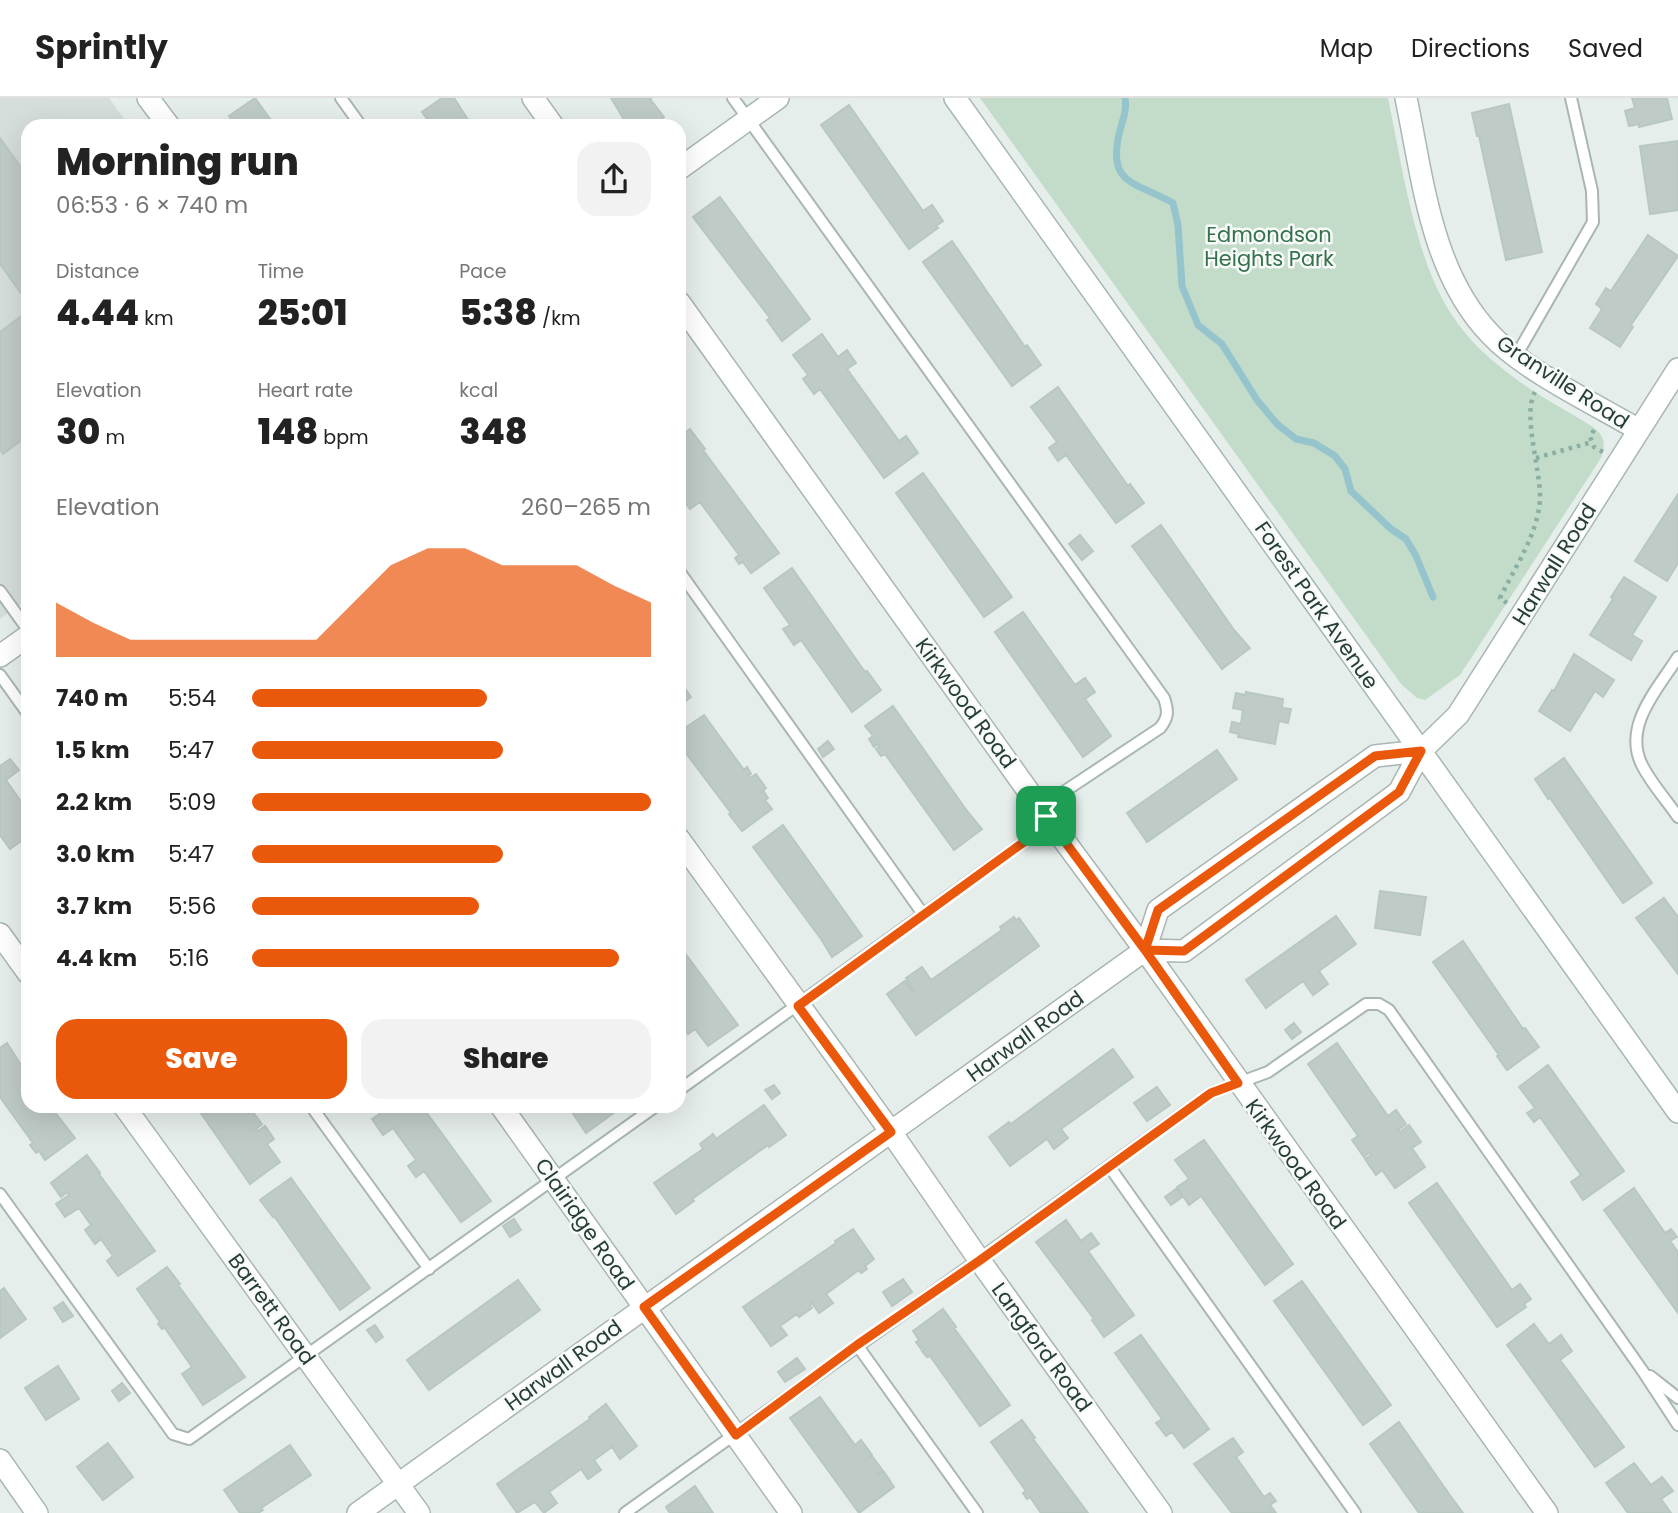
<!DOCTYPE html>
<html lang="en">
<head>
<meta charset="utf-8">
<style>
	body { margin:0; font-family:Poppins,sans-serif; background:#f2f2f2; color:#222; height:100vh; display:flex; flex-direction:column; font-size:26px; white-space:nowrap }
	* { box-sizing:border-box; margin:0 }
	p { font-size:23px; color:#767676 }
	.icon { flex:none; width:38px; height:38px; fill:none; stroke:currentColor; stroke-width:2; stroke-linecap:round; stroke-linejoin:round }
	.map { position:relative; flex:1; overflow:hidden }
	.panel { position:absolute; left:21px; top:21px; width:665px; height:994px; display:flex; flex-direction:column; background:#fff; border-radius:21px; box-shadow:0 7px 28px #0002 }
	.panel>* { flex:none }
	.pin { position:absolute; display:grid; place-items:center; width:60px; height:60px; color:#fff; margin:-30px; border-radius:14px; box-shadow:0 4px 10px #0006 }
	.round { display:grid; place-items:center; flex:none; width:74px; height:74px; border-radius:21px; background:#f2f2f2 }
	.head { display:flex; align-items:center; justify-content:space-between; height:119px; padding:0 35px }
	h1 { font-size:38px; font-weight:800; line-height:52px }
	.stats { display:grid; grid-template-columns:repeat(3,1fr); gap:10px; height:119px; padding:7px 35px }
	.stats div { display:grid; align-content:center }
	.stats b { font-size:35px; font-weight:800 }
	.stats small { font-size:19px; font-weight:400 }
	.stats p { font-size:19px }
	.chart { height:196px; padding:14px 35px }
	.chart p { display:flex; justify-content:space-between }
	.chart svg { width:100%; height:126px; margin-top:7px; fill:#ea580c; opacity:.7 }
	.primary-button { display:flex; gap:14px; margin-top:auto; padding:14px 35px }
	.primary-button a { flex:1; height:80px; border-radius:21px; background:#ea580c; color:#fff; font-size:28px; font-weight:800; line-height:80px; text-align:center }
	.primary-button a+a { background:#f2f2f2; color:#222 }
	ul { padding:0 35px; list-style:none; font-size:23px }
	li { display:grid; grid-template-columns:112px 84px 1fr; align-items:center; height:52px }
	li i { height:18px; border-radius:9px; background:#ea580c }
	header { display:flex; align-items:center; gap:42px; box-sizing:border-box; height:98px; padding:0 35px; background:#fff; border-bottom:2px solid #e0e0e0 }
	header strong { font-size:33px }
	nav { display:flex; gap:38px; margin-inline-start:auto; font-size:24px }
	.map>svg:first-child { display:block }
</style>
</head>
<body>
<header>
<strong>Sprintly</strong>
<nav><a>Map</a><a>Directions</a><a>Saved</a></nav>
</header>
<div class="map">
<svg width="1678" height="1415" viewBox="0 0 1678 1415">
	<rect width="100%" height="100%" fill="#e6eeeb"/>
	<path fill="#d5deda" d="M0 0H109L129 28H28V501L0 521Z"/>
	<path fill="#c2dcc9" d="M980 0H1388C1402 66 1415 165 1454 220 1466 238 1482 254 1498 267 1526 291 1561 309 1593 329 1605 338 1606 346 1601 360L1460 577 1425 602 1417 600 1401 586Z"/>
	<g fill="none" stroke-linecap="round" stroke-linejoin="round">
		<path stroke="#95c4cc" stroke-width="7" d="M1125 0C1127 12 1123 21 1120 32 1106 87 1134 83 1173 105L1178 127 1182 188 1198 227 1222 246 1257 302 1277 326 1296 341 1314 345 1335 358 1345 371 1351 393 1391 431 1406 441 1416 458 1433 499"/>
	</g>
	<path fill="#bfcbc7" stroke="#b9c7c1" stroke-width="2" d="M255 0 275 28H236L229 18Z
		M442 0H454L472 28H432L422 14Z
		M611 0H652L650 1 664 19 652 28H628Z
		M1632 0H1667L1672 21 1639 29V26L1629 28 1625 13 1635 10Z
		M1509 6 1542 154 1506 162 1479 38H1477L1472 15Z
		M849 7 923 113 932 107 943 123 936 128 938 130 909 151 821 27Z
		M0 40 28 79V205L0 166Z
		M1678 43V112L1650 116 1640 48Z
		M720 99 810 221 782 243 767 222 770 220 693 119Z
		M1648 137 1678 158 1631 227 1633 229 1620 249 1590 230 1602 211 1596 206 1606 190 1611 193Z
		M952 143 1025 249 1027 247 1041 267 1012 288 923 164Z
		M28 213V337L3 356 0 351V234Z
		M822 236 838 259 847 252 856 265 847 271 899 343 906 338 918 355 884 380 820 291 814 296 803 281 808 277 793 257Z
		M1058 289 1128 388 1130 386 1144 405 1116 425 1066 357 1058 363 1049 350 1057 344 1031 309Z
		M690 331 705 351 703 352 779 455 751 475 743 464 739 466 735 460 739 457 700 404 690 411 679 396V339Z
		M923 375 1012 499 984 519 896 395Z
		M1678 396V465L1667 483 1635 463Z
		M1161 427 1234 532 1250 550 1222 571 1132 448Z
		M1080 437 1093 453 1082 462 1069 446Z
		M792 470 865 574 867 573 881 592 852 614 801 542 794 547 783 531 790 527 764 490Z
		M1624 479 1656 499 1632 537 1642 543 1631 562 1590 537 1613 501 1611 499Z
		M1023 514 1075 587 1085 580 1095 594 1085 601 1111 638 1083 659 995 534Z
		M1574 556 1614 582 1603 599 1595 593 1570 633 1539 613 1552 592 1554 593Z
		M679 582 691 599 679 608Z
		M1246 594 1283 601 1282 610 1291 611 1288 625 1279 623 1275 646 1238 639 1239 636 1230 634 1232 624 1241 626 1243 612 1233 610 1236 595 1245 597Z
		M893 608 967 713 982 731 954 752 885 656 881 658 876 651 880 648 878 646 874 649 869 641 873 638 865 628Z
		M704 617 744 672 747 669 751 676 748 678 750 680 756 676 766 690 760 695 764 694 768 700 765 702 772 711 742 733 729 716 731 715 679 646V634Z
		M828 643 834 651 823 659 818 651Z
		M1217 652 1237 681 1147 744 1127 715Z
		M1564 660 1652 785 1623 805 1550 700 1548 701 1535 681Z
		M10 661 19 672 6 682 22 705 28 700V738L10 751 0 737V668Z
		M783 727 862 838 832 859 821 841 753 749Z
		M1380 793 1426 799 1420 837 1375 830Z
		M1664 800 1678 819V876L1636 820Z
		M1336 818 1356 846 1319 873 1328 886 1313 897 1303 883 1266 910 1246 882Z
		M1014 819 1016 822 1019 820 1039 848 916 937 887 896 905 883 914 895 906 880 922 869 931 882 1002 832 1000 829Z
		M1463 843 1523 931 1525 930 1539 949 1507 972 1497 958 1499 957 1433 864Z
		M679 847 738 927 708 948 695 931 688 936 679 923 685 916 679 907Z
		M1294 925 1301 934 1292 941 1285 932Z
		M7 945 28 978V1008H50L75 1040 45 1062 39 1053 36 1055 30 1047 33 1045 0 999V950Z
		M1337 945 1388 1018 1396 1012 1406 1026 1398 1032 1400 1034 1409 1027 1421 1044 1412 1050 1425 1069 1395 1090 1382 1072 1376 1077 1365 1061 1371 1057 1370 1054 1364 1059 1352 1042 1358 1038 1308 966Z
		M1113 951 1133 979 1061 1031 1068 1040 1054 1051 1047 1041 1010 1068 989 1039 1009 1024 1011 1026Z
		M1548 967 1624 1073 1583 1102 1571 1084 1581 1077 1540 1019 1534 1024 1527 1015 1535 1010 1519 989Z
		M774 987 780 995 772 1001 765 992Z
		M1157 989 1170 1007 1147 1023 1134 1005Z
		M764 1007 786 1037 769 1049 768 1047 692 1101 694 1103 676 1116 654 1085 703 1051 700 1046 713 1036 716 1041Z
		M196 1008H240L246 1017 252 1013 262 1026 256 1031 258 1033 265 1028 274 1041 267 1046 280 1064 250 1086Z
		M391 1008H424V1011L491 1103 461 1124 424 1073 416 1079 408 1068 416 1062 393 1030 383 1037 372 1021Z
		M568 1008H611L615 1014 586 1035Z
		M1204 1042 1293 1166 1265 1187 1201 1098 1189 1107 1177 1089 1189 1081 1175 1062Z
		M87 1057 100 1075 99 1076 155 1153 118 1178 107 1163 113 1158 101 1141 95 1146 85 1132 91 1127 79 1110 65 1119 56 1106 69 1097 67 1094 61 1099 51 1085Z
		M291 1080 370 1190 340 1212 274 1118 273 1119 260 1102Z
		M1437 1085 1512 1192 1520 1186 1531 1201 1524 1206 1526 1209 1497 1229 1409 1105Z
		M1634 1090 1665 1135 1671 1131 1677 1139 1670 1143 1678 1154V1215L1604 1112Z
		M1176 1091 1182 1099 1171 1107 1165 1099Z
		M514 1121 521 1132 510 1139 503 1128Z
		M1066 1122 1081 1143 1091 1135 1099 1146 1088 1153 1134 1217 1104 1239 1092 1222 1094 1221 1036 1144Z
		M853 1131 874 1161 865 1168 867 1171 861 1175 859 1172 826 1196 833 1205 819 1215 812 1205 810 1207 812 1210 799 1219 797 1216 780 1228 787 1237 771 1248 743 1209 836 1145 835 1143Z
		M167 1169 180 1186 178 1187 245 1279 203 1307 182 1276 192 1269 164 1229 162 1231 158 1226 160 1224 137 1191Z
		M903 1181 912 1194 892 1208 883 1194Z
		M518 1182 540 1212 429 1292 407 1262Z
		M1302 1183 1391 1307 1363 1327 1274 1203Z
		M4 1190 26 1221 0 1240V1193Z
		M63 1204 73 1218 63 1224 54 1210Z
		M943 1211 956 1229 954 1230 1010 1307 980 1328 930 1258 927 1259 922 1253 925 1251 923 1249 921 1251 916 1244 919 1242 913 1233Z
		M1534 1226 1549 1246 1561 1237 1572 1253 1560 1262 1624 1349 1595 1369 1507 1247Z
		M375 1227 383 1239 376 1244 367 1232Z
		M1141 1237 1209 1331 1184 1350 1172 1334 1166 1338 1156 1325 1162 1321 1115 1255Z
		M797 1260 805 1271 785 1284 778 1274Z
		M58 1268 79 1301 46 1322 25 1290Z
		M122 1285 130 1295 119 1303 112 1293Z
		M820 1299 855 1347 861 1342 872 1357 865 1362 872 1358 883 1373 876 1377 884 1374 894 1389 859 1415 790 1320Z
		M606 1306 637 1348 620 1361 612 1349 594 1362 601 1372 588 1381 581 1371 549 1394 557 1405 544 1415 535 1404 517 1415 497 1386 590 1321 589 1319Z
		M1022 1322 1035 1340 1033 1341 1088 1415H1041L1030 1399 1027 1401 1023 1395 1026 1393 991 1344Z
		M1399 1324 1449 1396 1463 1415H1419L1370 1346Z
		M1233 1340 1243 1354 1236 1359 1264 1399 1270 1395 1276 1403 1270 1407 1276 1415H1232L1194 1366Z
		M108 1345 133 1379 103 1402 77 1369Z
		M290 1347 311 1377 261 1410 263 1412 258 1415H240L224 1392Z
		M1634 1365 1651 1387 1662 1379 1673 1393 1661 1401 1671 1415H1628L1606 1385Z
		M695 1388 713 1415H670L666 1409Z"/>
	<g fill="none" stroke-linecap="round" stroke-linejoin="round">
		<defs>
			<path id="lane" d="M341 0 361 28
				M1516 258 1593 124 1592 93 1571 0
				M679 473 923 816
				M0 493 28 532
				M1678 559C1658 591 1621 629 1643 669 1652 686 1667 703 1678 719
				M0 577 28 616
				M679 992 1028 741 1065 693 1160 630C1169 619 1168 612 1164 600L733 0
				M311 1008 429 1171
				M1109 1068 1355 1415
				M0 1096 173 1336 189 1341 656 1008
				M857 1247 977 1415
				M1650 1278 1678 1300
				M625 1415 1211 995 1268 974 1366 906H1379L1389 912 1642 1272 1678 1327"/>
			<path id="street" d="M148 0 169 28
				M533 0 553 28
				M1406 0C1423 81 1431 175 1491 237 1525 273 1595 306 1639 332
				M679 71 778 0
				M679 204 1046 718 1145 852 1547 1415
				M0 558 28 538
				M679 741 891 1034 980 1163 1161 1415
				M0 836 28 875
				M1145 852 1184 853 1399 694 1421 653 1458 617 1678 271
				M124 1008 419 1415
				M501 1008 791 1415
				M358 1415 1145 852 1158 812 1375 658 1421 653"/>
			<path id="secondary" d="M955 0 1678 1014
				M0 1362 37 1415"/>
		</defs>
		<use href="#lane" stroke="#a9b6b2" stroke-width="14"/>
		<use href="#street" stroke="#a9b6b2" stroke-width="24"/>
		<use href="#secondary" stroke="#a6b8b2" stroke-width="24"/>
		<path stroke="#8aaea3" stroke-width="4.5" stroke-dasharray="3.5 5" stroke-linecap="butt" d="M1594 332 1590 339 1594 349 1603 354
			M1536 360 1592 344
			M1507 505 1500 500C1515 469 1538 436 1540 401 1541 372 1522 317 1535 294"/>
		<use href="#lane" stroke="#fff" stroke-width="10"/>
		<use href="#street" stroke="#fff" stroke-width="21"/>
		<use href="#secondary" stroke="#fff" stroke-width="21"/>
	</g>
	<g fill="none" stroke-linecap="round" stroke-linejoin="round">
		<defs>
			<path id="route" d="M1046 718 1028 741 798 908 891 1034 644 1209 736 1337 857 1247 979 1163 1211 995 1238 985 1145 852 1184 853 1399 694 1421 653 1375 658 1158 812 1145 852 1046 718"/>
		</defs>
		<use href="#route" stroke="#fff" stroke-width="14"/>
		<use href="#route" stroke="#ea580c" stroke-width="9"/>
	</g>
	<g text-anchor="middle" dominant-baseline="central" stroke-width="5" stroke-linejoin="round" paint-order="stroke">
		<g font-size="21" fill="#35714c" stroke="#f7faf9">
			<text x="1269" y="136">Edmondson<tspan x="1269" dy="24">Heights Park</tspan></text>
		</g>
		<g font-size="21" fill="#273e38" stroke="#f7faf9">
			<text transform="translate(1563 284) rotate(33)">Granville Road</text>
			<text transform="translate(1554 466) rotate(-58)">Harwall Road</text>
			<text transform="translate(1317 507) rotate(55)">Forest Park Avenue</text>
			<text transform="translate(966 605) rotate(54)">Kirkwood Road</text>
			<text transform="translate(1025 938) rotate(-36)">Harwall Road</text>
			<text transform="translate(1296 1066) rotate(54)">Kirkwood Road</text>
			<text transform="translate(585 1126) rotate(55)">Clairidge Road</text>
			<text transform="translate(272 1211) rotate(54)">Barrett Road</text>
			<text transform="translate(1042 1249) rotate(54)">Langford Road</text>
			<text transform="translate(563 1267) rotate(-36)">Harwall Road</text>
		</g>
	</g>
</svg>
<div class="pin" style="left:1046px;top:718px;background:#1e9e55"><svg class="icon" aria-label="arrive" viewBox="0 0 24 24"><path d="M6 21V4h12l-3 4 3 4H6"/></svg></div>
<section class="panel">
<div class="head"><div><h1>Morning run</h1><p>06:53 · 6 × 740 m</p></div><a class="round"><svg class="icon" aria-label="share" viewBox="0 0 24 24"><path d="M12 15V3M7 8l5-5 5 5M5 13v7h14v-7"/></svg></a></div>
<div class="stats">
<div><p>Distance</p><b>4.44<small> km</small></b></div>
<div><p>Time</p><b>25:01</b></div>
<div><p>Pace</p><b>5:38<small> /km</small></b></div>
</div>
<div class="stats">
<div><p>Elevation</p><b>30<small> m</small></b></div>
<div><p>Heart rate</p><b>148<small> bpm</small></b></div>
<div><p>kcal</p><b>348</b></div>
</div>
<div class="chart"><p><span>Elevation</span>260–265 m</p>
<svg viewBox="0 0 160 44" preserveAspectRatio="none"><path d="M0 44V25L10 32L20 38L30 38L40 38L50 38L60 38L70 38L80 25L90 12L100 6L110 6L120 12L130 12L140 12L150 19L160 25V44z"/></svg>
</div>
<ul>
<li><b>740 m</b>5:54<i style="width:59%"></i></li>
<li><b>1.5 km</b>5:47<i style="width:63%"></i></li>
<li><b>2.2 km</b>5:09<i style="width:100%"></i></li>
<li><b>3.0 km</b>5:47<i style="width:63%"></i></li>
<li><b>3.7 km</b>5:56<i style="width:57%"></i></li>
<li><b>4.4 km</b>5:16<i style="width:92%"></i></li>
</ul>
<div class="primary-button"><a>Save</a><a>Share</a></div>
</section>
</div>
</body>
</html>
